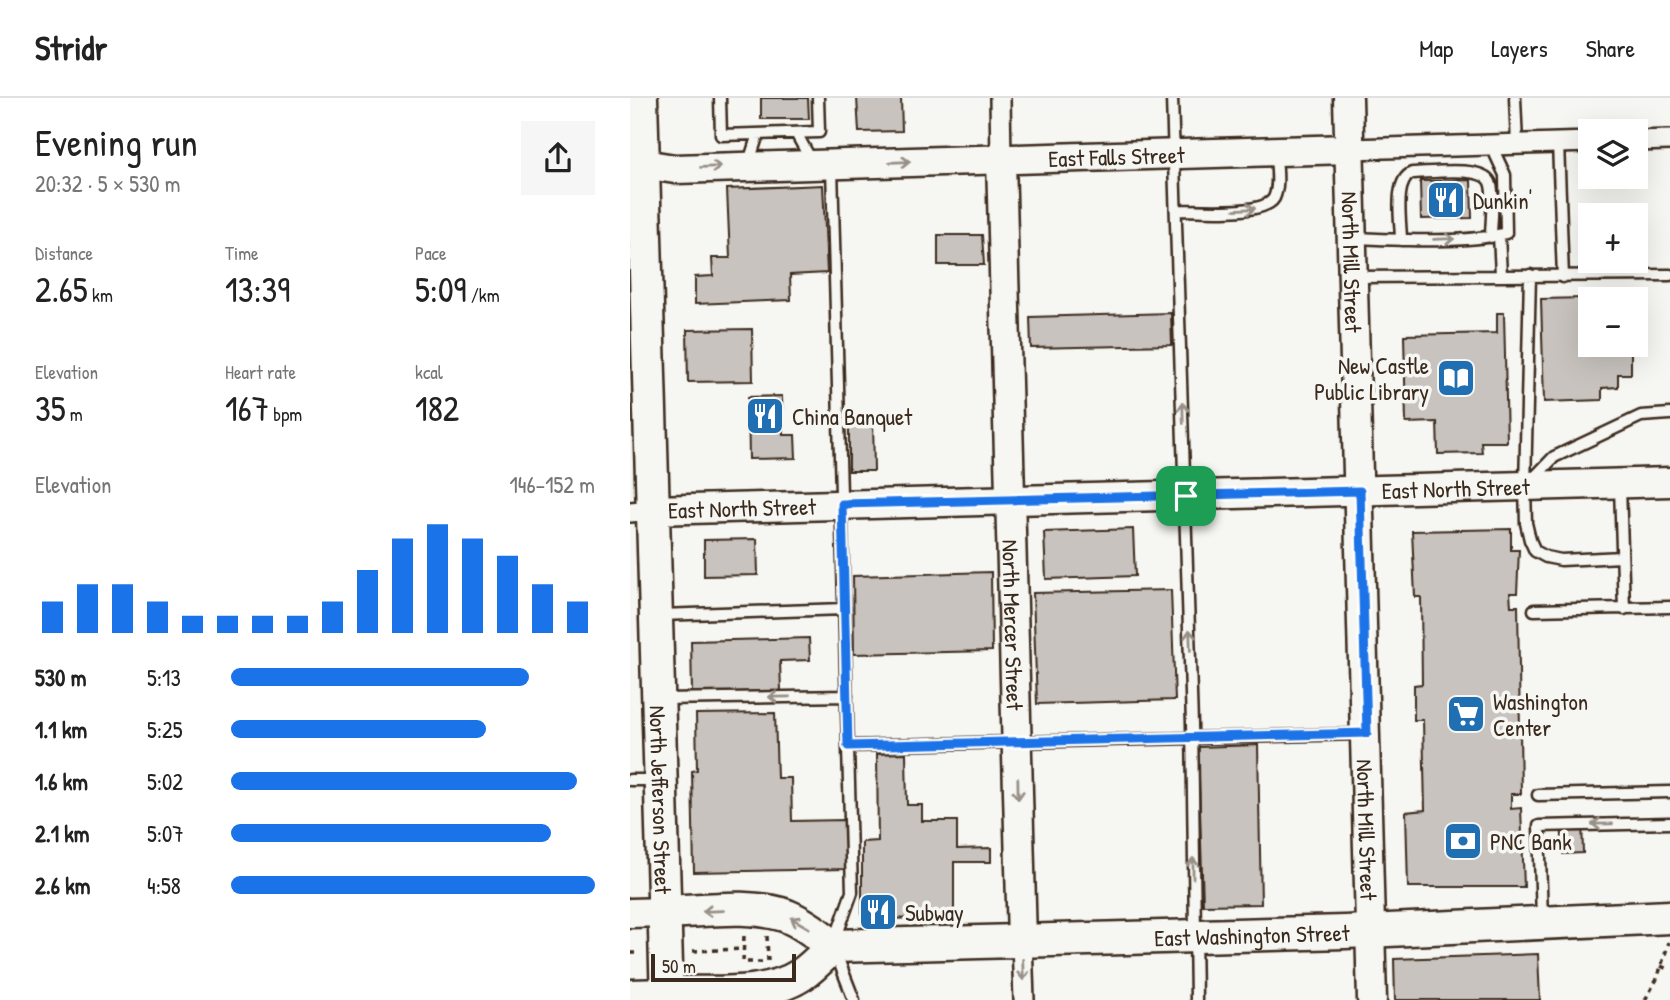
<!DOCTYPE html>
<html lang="en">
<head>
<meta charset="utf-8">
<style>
	body { margin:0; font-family:"Patrick Hand",sans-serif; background:#f6f6f6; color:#222; height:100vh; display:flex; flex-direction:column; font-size:26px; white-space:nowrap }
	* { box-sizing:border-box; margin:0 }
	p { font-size:23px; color:#767676 }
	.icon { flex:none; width:38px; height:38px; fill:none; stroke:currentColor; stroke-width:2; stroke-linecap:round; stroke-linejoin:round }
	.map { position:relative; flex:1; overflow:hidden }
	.panel { display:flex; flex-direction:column; background:#fff; width:630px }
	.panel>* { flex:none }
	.buttons { position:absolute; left:948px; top:21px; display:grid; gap:14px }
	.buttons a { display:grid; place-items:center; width:70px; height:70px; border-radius:0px; background:#fff; box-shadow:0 7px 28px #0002; font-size:35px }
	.scale { position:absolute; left:21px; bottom:18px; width:145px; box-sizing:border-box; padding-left:7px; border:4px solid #3b2a1e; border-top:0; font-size:19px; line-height:24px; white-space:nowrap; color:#3b2a1e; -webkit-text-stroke:5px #f6f6f2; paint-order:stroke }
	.pin { position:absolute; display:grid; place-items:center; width:60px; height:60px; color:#fff; margin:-30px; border-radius:14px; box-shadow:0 4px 10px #0006 }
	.round { display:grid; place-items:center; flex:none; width:74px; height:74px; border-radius:0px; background:#f6f6f6 }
	.summary { display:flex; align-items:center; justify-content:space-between; height:119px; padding:0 35px }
	h1 { font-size:38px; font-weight:600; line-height:52px }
	.stats { display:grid; grid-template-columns:repeat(3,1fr); gap:10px; height:119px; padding:7px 35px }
	.stats div { display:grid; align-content:center }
	.stats b { font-size:35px; font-weight:600 }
	.stats small { font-size:19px; font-weight:400 }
	.stats p { font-size:19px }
	.chart { height:196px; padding:14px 35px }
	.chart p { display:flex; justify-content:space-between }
	.chart svg { width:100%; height:126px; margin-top:7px; stroke:#1a73e8; stroke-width:6 }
	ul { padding:0 35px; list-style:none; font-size:23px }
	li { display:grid; grid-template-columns:112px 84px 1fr; align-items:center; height:52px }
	li i { height:18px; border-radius:9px; background:#1a73e8 }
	header { display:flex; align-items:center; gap:42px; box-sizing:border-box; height:98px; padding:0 35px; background:#fff; border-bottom:2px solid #e0e0e0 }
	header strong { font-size:33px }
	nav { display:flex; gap:38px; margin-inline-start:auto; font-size:24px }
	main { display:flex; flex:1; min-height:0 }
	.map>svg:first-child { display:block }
</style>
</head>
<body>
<header>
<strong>Stridr</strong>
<nav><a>Map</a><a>Layers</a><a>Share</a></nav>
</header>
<main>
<section class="panel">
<div class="summary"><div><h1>Evening run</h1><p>20:32 · 5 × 530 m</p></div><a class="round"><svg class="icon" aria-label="share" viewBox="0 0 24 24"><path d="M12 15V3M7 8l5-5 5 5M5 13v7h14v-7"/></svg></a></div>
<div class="stats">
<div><p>Distance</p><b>2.65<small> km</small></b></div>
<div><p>Time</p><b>13:39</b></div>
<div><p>Pace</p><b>5:09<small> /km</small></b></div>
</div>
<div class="stats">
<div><p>Elevation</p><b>35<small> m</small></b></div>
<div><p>Heart rate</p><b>167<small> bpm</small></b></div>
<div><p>kcal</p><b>182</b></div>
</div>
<div class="chart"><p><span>Elevation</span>146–152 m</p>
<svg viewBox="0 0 160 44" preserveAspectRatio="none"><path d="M5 44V33M15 44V27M25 44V27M35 44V33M45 44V38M55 44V38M65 44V38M75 44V38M85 44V33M95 44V22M105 44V11M115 44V6M125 44V11M135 44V17M145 44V27M155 44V33"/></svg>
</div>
<ul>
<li><b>530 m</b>5:13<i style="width:82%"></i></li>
<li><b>1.1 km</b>5:25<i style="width:70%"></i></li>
<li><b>1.6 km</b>5:02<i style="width:95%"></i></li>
<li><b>2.1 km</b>5:07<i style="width:88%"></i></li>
<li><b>2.6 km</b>4:58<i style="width:100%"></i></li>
</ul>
</section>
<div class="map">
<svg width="1040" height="902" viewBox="0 0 1040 902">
	<rect width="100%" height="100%" fill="#f6f6f2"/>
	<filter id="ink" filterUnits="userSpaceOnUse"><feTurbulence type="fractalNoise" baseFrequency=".0143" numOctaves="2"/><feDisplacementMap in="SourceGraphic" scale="14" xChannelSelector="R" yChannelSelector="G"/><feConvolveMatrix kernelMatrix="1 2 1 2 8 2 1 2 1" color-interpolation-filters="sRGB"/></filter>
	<g filter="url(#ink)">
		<path fill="#c8c3be" stroke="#3b2a1e" stroke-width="2" d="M131 0H178L179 21H131Z
			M227 0H271L272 33 229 34Z
			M841 82 842 120 791 121 790 83Z
			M193 87 197 175 160 177 161 202 65 206V179L83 178 82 160H100L97 91Z
			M308 137H352L354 167H308Z
			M999 199V201H961V247H1001V276H988V289L972 290V302L914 304 911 201Z
			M541 215 542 247 401 250 400 219Z
			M867 215H874L877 344H851L852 355 808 356 807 324 776 325 774 237 867 235Z
			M122 231 123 283 58 284 57 232Z
			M152 298 153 337H165L166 360 119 361 118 299Z
			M219 321H243L244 373H219Z
			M503 431 505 478 416 481 414 434Z
			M881 431V452H889L887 495H880L881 508H888L891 696H881V711L891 710 894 789H778L776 714 795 712 793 622H784V587L792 586 791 499H785L782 433Z
			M127 441 128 477 74 478V442Z
			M361 474 362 553 224 556 223 478Z
			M541 492 545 602 407 606 403 495Z
			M179 540 180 562 150 563 151 593 62 595 61 543Z
			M145 615 147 680H161L162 723 215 722 216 771 64 774 62 673 67 672 66 616Z
			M628 647 631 806 573 807 568 649Z
			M276 655 277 707H292V723H327V751L361 750V764H324V820L232 821V744L248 743 247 656Z
			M952 721 953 755 933 756 931 722Z
			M908 856 910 902H765L764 861Z"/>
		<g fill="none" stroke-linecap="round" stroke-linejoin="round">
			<defs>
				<path id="lane" d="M90 0 91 37 189 34 188 0
					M542 0 562 626 566 902
					M885 0 887 46
					M166 35 181 62
					M928 45 933 179
					M119 64 128 36
					M202 70 222 794 203 848 224 902
					M547 112C567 112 634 118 644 100 650 87 646 68 646 55
					M869 137 871 177
					M725 140C768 142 836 146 876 135L875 77 861 47
					M771 142C771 124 763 83 782 75 798 75 852 67 860 84 865 96 861 125 861 139
					M900 177 895 389 896 425 900 442 905 453 916 459 931 462 992 459
					M726 179 1040 177
					M901 383 924 359 1011 318 1040 316
					M990 389 994 511
					M904 512 1040 509
					M30 517 215 511
					M32 601 217 598
					M218 648 732 636
					M0 682H27
					M908 697 1040 694
					M912 821 909 728 1040 725"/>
				<path id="street" d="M370 0 371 61
					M1006 43 1040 42
					M720 51 961 44
					M0 414 23 412
					M392 843 394 902"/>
				<g id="secondary">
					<path id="s1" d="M718 0 742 902"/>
					<path id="s2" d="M371 61 392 843"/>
					<path id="s3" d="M13 66 45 71 720 51"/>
					<path id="s4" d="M23 412 1040 384"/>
					<path d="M0 815 35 814"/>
					<path d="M0 896 37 895"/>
				</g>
				<g id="primary">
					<path id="s5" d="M11 0 37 902"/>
					<path id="s6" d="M35 814C73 813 120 805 157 818 174 825 189 837 203 848L715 834 1040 819"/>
					<path d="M37 895C79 893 134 901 171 877 183 869 193 858 203 848"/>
				</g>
			</defs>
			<use href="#lane" stroke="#3b2a1e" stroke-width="15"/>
			<use href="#street" stroke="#3b2a1e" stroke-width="24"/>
			<use href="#secondary" stroke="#3b2a1e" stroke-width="33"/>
			<use href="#primary" stroke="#3b2a1e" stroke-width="37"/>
			<path stroke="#3b2a1e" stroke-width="3.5" stroke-dasharray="5 5" stroke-linecap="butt" d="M114 838 113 864H133
				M137 838 138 864
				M63 853 113 851
				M0 855H5
				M1031 868 1040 872
				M1015 902 1027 881 1039 844"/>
			<use href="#lane" stroke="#f6f6f2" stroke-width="10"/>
			<use href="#street" stroke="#f6f6f2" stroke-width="19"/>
			<use href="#secondary" stroke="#f6f6f2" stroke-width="28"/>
			<use href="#primary" stroke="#f6f6f2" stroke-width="32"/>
		</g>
		<defs><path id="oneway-shaft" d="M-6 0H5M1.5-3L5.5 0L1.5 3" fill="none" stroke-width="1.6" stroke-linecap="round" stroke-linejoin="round" transform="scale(1.75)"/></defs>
		<g stroke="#989088">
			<use href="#oneway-shaft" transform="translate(270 64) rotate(-2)"/>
			<use href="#oneway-shaft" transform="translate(81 69) rotate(-2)"/>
			<use href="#oneway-shaft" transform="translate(615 111) rotate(-3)"/>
			<use href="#oneway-shaft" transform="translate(814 141) rotate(-2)"/>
			<use href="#oneway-shaft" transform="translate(553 315) rotate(-92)"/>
			<use href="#oneway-shaft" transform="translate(560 542) rotate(-92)"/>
			<use href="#oneway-shaft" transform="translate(149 599) rotate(179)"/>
			<use href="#oneway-shaft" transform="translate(388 691) rotate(89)"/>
			<use href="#oneway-shaft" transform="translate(972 726) rotate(179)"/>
			<use href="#oneway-shaft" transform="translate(563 770) rotate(-90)"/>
			<use href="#oneway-shaft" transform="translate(83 813) rotate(178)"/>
			<use href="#oneway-shaft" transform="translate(170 825) rotate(-150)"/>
			<use href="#oneway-shaft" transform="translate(393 872) rotate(88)"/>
		</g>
	</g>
	<g fill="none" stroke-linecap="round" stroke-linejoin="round" filter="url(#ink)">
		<defs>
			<path id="route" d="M730 393 737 635 218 648 212 406Z"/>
		</defs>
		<use href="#route" stroke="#fff" stroke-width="14"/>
		<use href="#route" stroke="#1a73e8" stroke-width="9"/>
	</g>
	<defs>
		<symbol id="restaurant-square" viewBox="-11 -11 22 22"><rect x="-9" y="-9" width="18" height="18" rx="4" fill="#1f6fb2" stroke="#f6f6f2"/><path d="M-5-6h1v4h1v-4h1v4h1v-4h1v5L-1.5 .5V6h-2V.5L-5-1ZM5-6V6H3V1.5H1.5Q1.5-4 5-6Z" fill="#fff"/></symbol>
		<symbol id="library-square" viewBox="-11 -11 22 22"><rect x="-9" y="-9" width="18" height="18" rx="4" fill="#1f6fb2" stroke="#f6f6f2"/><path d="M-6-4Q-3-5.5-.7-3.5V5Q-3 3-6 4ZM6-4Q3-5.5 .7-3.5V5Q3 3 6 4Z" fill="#fff"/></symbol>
		<symbol id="supermarket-square" viewBox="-11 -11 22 22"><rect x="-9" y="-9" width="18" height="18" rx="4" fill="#1f6fb2" stroke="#f6f6f2"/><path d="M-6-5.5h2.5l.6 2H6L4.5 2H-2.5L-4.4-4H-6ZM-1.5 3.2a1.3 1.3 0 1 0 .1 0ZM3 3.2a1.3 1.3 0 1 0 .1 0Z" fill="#fff"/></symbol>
		<symbol id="bank-square" viewBox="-11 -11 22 22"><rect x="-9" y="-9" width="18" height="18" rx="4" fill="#1f6fb2" stroke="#f6f6f2"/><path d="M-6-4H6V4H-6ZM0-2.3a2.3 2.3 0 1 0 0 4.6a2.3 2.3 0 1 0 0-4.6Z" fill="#fff"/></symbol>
	</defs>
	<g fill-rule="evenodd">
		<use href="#restaurant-square" x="794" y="80" width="44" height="44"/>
		<use href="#library-square" x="804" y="258" width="44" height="44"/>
		<use href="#restaurant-square" x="113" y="296" width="44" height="44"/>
		<use href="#supermarket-square" x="814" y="594" width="44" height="44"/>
		<use href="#bank-square" x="811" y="721" width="44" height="44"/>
		<use href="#restaurant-square" x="226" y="792" width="44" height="44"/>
	</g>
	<g text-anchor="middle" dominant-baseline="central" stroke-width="7" stroke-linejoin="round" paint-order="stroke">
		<g font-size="23" fill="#3b2a1e" stroke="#f6f6f2">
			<text stroke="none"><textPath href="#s3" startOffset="474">East Falls Street</textPath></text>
			<text stroke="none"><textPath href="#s1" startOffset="164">North Mill Street</textPath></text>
			<text stroke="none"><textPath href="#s4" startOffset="803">East North Street</textPath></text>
			<text stroke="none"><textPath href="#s4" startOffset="89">East North Street</textPath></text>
			<text stroke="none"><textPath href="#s2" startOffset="466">North Mercer Street</textPath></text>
			<text stroke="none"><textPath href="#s5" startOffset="702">North Jefferson Street</textPath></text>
			<text stroke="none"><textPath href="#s1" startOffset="732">North Mill Street</textPath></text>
			<text stroke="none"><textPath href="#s6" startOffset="597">East Washington Street</textPath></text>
		</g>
		<g font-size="23" fill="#3b2a1e" stroke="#f6f6f2" text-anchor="start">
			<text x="843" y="102">Dunkin'</text>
			<text x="799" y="267" text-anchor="end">New Castle<tspan x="799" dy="26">Public Library</tspan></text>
			<text x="162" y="318">China Banquet</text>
			<text x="863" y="603">Washington<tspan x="863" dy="26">Center</tspan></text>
			<text x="860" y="743">PNC Bank</text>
			<text x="275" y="814">Subway</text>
		</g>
	</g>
</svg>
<div class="buttons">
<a><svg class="icon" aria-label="layers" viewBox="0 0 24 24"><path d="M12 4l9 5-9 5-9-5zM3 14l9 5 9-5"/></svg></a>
<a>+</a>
<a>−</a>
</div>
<div class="scale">50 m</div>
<div class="pin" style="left:556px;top:398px;background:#1e9e55"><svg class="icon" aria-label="arrive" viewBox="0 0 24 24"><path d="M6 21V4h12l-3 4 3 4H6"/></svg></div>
</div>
</main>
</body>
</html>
